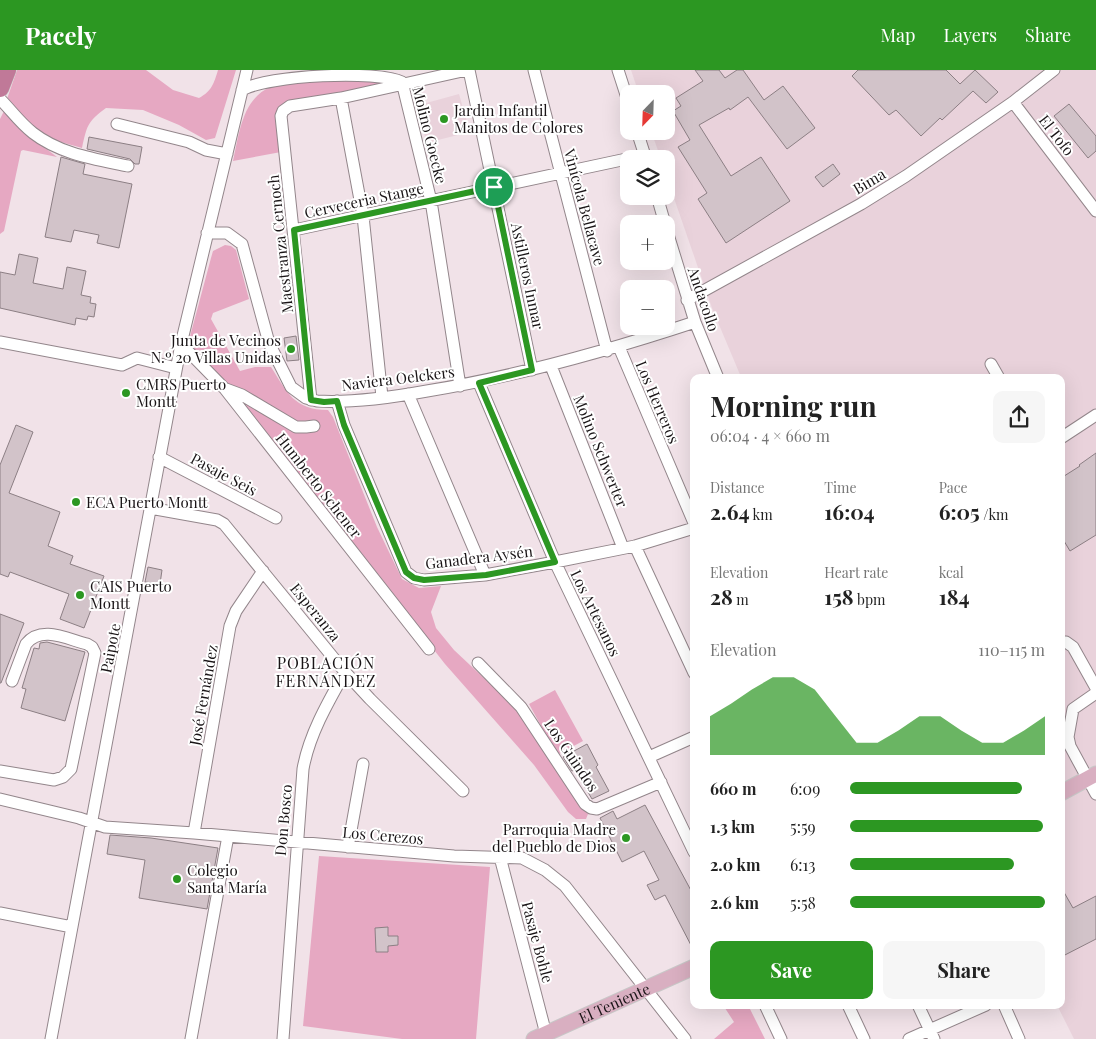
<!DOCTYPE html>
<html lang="en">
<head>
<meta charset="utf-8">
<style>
	body { margin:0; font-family:"Playfair Display",serif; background:#f6f6f6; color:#222; height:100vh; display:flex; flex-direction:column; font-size:19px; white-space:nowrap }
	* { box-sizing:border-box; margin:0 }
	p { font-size:16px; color:#767676 }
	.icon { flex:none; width:28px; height:28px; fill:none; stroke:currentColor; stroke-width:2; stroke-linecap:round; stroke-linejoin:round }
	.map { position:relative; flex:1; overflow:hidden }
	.sheet { position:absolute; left:690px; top:304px; width:375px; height:635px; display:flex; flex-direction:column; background:#fff; border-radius:10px; box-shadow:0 5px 20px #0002 }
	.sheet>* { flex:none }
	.needle { width:32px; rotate:203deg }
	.buttons { position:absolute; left:620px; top:15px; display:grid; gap:10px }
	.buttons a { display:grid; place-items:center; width:55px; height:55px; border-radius:10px; background:#fff; box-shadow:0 5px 20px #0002; font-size:25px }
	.pin { position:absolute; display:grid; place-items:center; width:42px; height:42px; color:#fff; margin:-21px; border:2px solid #fff; border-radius:50%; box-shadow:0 1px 5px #0007 }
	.round { display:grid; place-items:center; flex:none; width:52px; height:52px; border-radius:10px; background:#f6f6f6 }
	.headline { display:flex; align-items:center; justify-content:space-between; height:85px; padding:0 20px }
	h1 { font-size:28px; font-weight:700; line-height:38px }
	.stats { display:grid; grid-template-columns:repeat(3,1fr); gap:8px; height:85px; padding:5px 20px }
	.stats div { display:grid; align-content:center }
	.stats b { font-size:21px; font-weight:700 }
	.stats small { font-size:14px; font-weight:400 }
	.stats p { font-size:14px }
	.chart { height:140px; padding:10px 20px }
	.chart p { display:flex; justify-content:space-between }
	.chart svg { width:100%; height:90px; margin-top:5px; fill:#2c9722; opacity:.7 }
	.button { display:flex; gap:10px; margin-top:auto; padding:10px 20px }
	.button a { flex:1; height:58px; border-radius:10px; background:#2c9722; color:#fff; font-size:20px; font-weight:700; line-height:58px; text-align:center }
	.button a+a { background:#f6f6f6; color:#222 }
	ul { padding:0 20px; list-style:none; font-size:16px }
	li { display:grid; grid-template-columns:80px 60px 1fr; align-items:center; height:38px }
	li i { height:12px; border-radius:6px; background:#2c9722 }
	header { display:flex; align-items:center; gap:30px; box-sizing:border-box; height:70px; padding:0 25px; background:#2c9722; color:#fff }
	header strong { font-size:24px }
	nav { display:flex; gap:28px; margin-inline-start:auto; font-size:18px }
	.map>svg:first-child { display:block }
</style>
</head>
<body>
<header>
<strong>Pacely</strong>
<nav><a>Map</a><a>Layers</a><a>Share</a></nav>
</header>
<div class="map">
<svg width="1096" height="969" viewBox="0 0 1096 969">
	<rect width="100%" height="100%" fill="#f1e2e8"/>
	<path fill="#e9d2db" d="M631 0H1096V969H1074L1057 935H1061V308L741 307 712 238 666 105V89H661L651 61H666V24H639Z
		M459 24 470 62 426 73 419 35Z"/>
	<path fill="#e6a8c2" d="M17 0H146L173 20 199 28C212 21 214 13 218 0H236L215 68 206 70 179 55 143 40 106 38C87 52 87 56 82 78L47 68 38 63 7 29Z
		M318 9 392 12 284 36 281 82 233 91C239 65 242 28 271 17 286 12 303 11 318 9Z
		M4 41 36 71 57 87 23 80 21 81 4 161 0 164V49Z
		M225 175 231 176 236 180 249 229 213 243 211 249 240 301 255 297H271C287 322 294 340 328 340L333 347 377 457 402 509 419 518 441 516 431 542 436 558 454 580 518 640 588 744 586 749H576L568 742 534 695 445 594 238 329 188 274 211 188 213 181Z
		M555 620 583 671 557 685 529 634Z
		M319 786 490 797 476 969H402L303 956Z
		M723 935H748L765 969H714L734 952Z"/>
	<path fill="#d2c3c9" stroke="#8c7f84" d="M695 0H719L725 8 737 0H743L764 30 783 16 815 58 787 79 748 27 730 40 729 38 699 55 731 106 761 87 790 131 726 173 698 129 707 123 678 77 690 70 673 41 681 36 676 28 703 11Z
		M858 0H946L960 14 975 0 998 22 986 33 973 21 942 50 940 48 921 66 896 40 889 45 852 6Z
		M1069 34 1096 66V81L1088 88 1054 46Z
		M89 67 142 77 139 94H135L130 89 87 79Z
		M61 87 85 94 83 104 132 114 119 178 97 173 99 165 74 160 71 172 45 167Z
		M833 94 840 104 823 117 815 107Z
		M19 184 38 188 33 213 63 219 67 197 86 201 81 225 91 227 90 233 96 234 94 247 88 246 87 250 76 248 75 255 0 238V202L15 205Z
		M296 266 299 290 287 291 284 268Z
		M16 355 33 362 9 423 60 442 48 476 73 486 70 494 104 506 84 558 60 549 69 524 10 502 8 507 0 504V395Z
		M1096 383V465L1070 481 1061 466V408L1080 396 1079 395Z
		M148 497 162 500 160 514 145 512Z
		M0 544 24 553 1 613H0Z
		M47 572 85 582 65 651 21 638 26 619 22 618 34 578 39 579 40 573Z
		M587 674 598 695 596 697 609 721 592 729 575 700 572 701 563 687Z
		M645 735 694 826V881L665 825 655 830 647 815 659 810 644 781 622 792 600 748 613 741 617 749Z
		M110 765 151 768 218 778 207 839 139 828 145 790 107 784Z
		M1061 817 1073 838 1096 826V869L1061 887Z
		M388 857V866H398V875L388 876V882H376L375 858Z"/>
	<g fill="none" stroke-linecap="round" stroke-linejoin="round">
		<defs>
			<path id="minor" d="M469 0 532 300
				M534 0 607 281
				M618 0 629 34
				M242 20C268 5 377 0 402 12L431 131 460 316
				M341 28 363 146 382 327
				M0 29C11 40 20 53 33 63 60 84 95 89 128 96
				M1013 32 1096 141
				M117 54 189 72 206 80 227 84
				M637 61 646 89
				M657 126 665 154
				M666 158 695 252 718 308
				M294 160 645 85
				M207 163H227L242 174 269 273 291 317 306 328 317 331C350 333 394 327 427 321 519 306 607 281 695 252
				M687 230 861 134 906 106 1013 32 1054 0
				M0 272 122 295 137 288 176 298
				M181 274 225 319 429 579
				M619 277 694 453
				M991 294 999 308
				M551 296 623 478
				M479 313 555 492 694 782
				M226 319 242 325 296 357H306L314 356
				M408 324 485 505
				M311 330 281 46 283 41 290 36 341 28 467 0
				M337 331 344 355 406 502 414 508 424 510 485 505 555 492 635 476 694 458
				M1061 368 1096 345
				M159 387 276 448
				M150 438 217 450 224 454 345 602 370 629 463 721
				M635 476 694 603
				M1061 572H1066L1073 577 1096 618
				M478 593 521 637 585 734 591 738 597 739 661 712
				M1096 623 1073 639 1068 667 1070 676 1096 724
				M649 687 694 667
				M0 701 54 710 63 707 71 699 95 583 92 577 87 574C67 569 41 555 26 574L12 611
				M0 729 79 748 105 757 194 763 454 786 522 788 545 800 565 816 685 969
				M194 763 230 556 236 541 263 501
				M348 777 363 694
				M500 787 546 964
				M0 843 72 857
				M765 935 781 969
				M848 935 864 969
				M918 935 934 969
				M1004 935 1019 969
				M51 969 181 274 247 0
				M191 969 228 766
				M283 969 303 699C309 665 328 632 345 602
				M909 969 986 935"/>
			<g id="major">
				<path d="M1061 723 1096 704"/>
				<path id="s1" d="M534 969 694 897"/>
			</g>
			<path id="highway" d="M0 18 7 0"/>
		</defs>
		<use href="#minor" stroke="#93868b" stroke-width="13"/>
		<use href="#major" stroke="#c8c7c7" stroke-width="17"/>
		<use href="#highway" stroke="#c8c7c7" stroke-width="19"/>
		<use href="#minor" stroke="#fff" stroke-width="11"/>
		<use href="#major" stroke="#d9afc1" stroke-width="15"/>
		<use href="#highway" stroke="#c07998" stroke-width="18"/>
	</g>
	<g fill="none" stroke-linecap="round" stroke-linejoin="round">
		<defs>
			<path id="route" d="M494 117 532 300 479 313 555 492 486 505 424 510 414 508 406 502 344 355 337 331 324 332 311 330 294 160Z"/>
		</defs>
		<use href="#route" stroke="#fff" stroke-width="10"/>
		<use href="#route" stroke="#2c9722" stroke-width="6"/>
	</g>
	<g fill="#2c9722" stroke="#fff" stroke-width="2">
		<circle cx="444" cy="49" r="5"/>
		<circle cx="291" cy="279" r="5"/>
		<circle cx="126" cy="323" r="5"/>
		<circle cx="76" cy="432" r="5"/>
		<circle cx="80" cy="525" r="5"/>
		<circle cx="626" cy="768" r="5"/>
		<circle cx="177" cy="809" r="5"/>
	</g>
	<g text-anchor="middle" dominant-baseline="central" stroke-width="4" stroke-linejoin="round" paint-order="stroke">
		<g font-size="15" fill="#191416" stroke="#fff" text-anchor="start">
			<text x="454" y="40">Jardin Infantil<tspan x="454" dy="17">Manitos de Colores</tspan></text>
			<text x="281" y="270" text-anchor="end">Junta de Vecinos<tspan x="281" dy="17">N.º 20 Villas Unidas</tspan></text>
			<text x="136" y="314">CMRS Puerto<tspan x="136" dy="17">Montt</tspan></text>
			<text x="86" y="432">ECA Puerto Montt</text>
			<text x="90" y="516">CAIS Puerto<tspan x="90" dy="17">Montt</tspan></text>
			<text x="616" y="759" text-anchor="end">Parroquia Madre<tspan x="616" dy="17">del Pueblo de Dios</tspan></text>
			<text x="187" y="800">Colegio<tspan x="187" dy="17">Santa María</tspan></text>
		</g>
		<g font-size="15" fill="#191416" stroke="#fff">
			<text transform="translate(430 65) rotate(76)">Molino Goecke</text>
			<text transform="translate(1057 65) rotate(52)">El Tofo</text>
			<text transform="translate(869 111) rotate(-31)">Bima</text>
			<text transform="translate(364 130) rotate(-12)">Cerveceria Stange</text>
			<text transform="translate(585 137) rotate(75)">Vinícola Bellacave</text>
			<text transform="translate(280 174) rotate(-96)">Maestranza Cernoch</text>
			<text transform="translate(528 206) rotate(78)">Astilleros Inmar</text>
			<text transform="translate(704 229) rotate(71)">Andacollo</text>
			<text transform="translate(398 308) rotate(-7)">Naviera Oelckers</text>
			<text transform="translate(658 332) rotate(67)">Los Herreros</text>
			<text transform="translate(601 381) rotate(68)">Molino Schwerter</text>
			<text transform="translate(224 404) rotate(28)">Pasaje Seis</text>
			<text transform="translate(319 415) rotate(52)">Humberto Schener</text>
			<text transform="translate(479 487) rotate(-7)">Ganadera Aysén</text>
			<text transform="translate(316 542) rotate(51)">Esperanza</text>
			<text transform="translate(596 543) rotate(64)">Los Artesanos</text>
			<text transform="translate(110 578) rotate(-79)">Paipote</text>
			<text transform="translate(203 625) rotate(-80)">José Fernández</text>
			<text transform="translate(572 685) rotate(56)">Los Guindos</text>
			<text transform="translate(283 750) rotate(-85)">Don Bosco</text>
			<text transform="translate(383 765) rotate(5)">Los Cerezos</text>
			<text transform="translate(538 872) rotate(75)">Pasaje Bohle</text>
			<text stroke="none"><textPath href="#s1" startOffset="88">El Teniente</textPath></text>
		</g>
		<g font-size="16" letter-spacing="1" fill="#191416" stroke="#fff">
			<text x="326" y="592">POBLACIÓN<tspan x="326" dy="18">FERNÁNDEZ</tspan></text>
		</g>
	</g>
</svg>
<div class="buttons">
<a><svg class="needle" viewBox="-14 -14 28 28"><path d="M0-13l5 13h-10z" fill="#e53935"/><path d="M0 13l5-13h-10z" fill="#767676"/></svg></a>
<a><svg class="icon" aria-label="layers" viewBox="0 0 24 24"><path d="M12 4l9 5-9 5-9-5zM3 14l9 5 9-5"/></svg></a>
<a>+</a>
<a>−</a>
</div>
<div class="pin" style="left:494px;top:117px;background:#1e9e55"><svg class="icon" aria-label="arrive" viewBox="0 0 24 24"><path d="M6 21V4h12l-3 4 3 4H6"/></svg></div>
<section class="sheet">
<div class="headline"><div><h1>Morning run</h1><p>06:04 · 4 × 660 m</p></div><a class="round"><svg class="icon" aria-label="share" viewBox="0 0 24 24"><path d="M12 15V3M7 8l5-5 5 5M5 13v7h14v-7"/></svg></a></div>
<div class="stats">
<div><p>Distance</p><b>2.64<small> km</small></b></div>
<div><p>Time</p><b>16:04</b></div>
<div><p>Pace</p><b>6:05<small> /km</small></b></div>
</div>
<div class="stats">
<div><p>Elevation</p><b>28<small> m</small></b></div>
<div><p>Heart rate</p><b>158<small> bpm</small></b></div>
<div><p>kcal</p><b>184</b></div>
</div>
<div class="chart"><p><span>Elevation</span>110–115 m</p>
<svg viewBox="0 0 160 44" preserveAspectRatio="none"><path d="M0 44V25L10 19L20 12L30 6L40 6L50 12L60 25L70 38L80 38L90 32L100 25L110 25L120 32L130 38L140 38L150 32L160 25V44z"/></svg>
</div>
<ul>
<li><b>660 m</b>6:09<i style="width:88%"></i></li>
<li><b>1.3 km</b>5:59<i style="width:99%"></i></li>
<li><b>2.0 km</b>6:13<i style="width:84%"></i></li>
<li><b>2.6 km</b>5:58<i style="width:100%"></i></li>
</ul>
<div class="button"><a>Save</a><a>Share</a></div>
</section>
</div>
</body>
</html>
